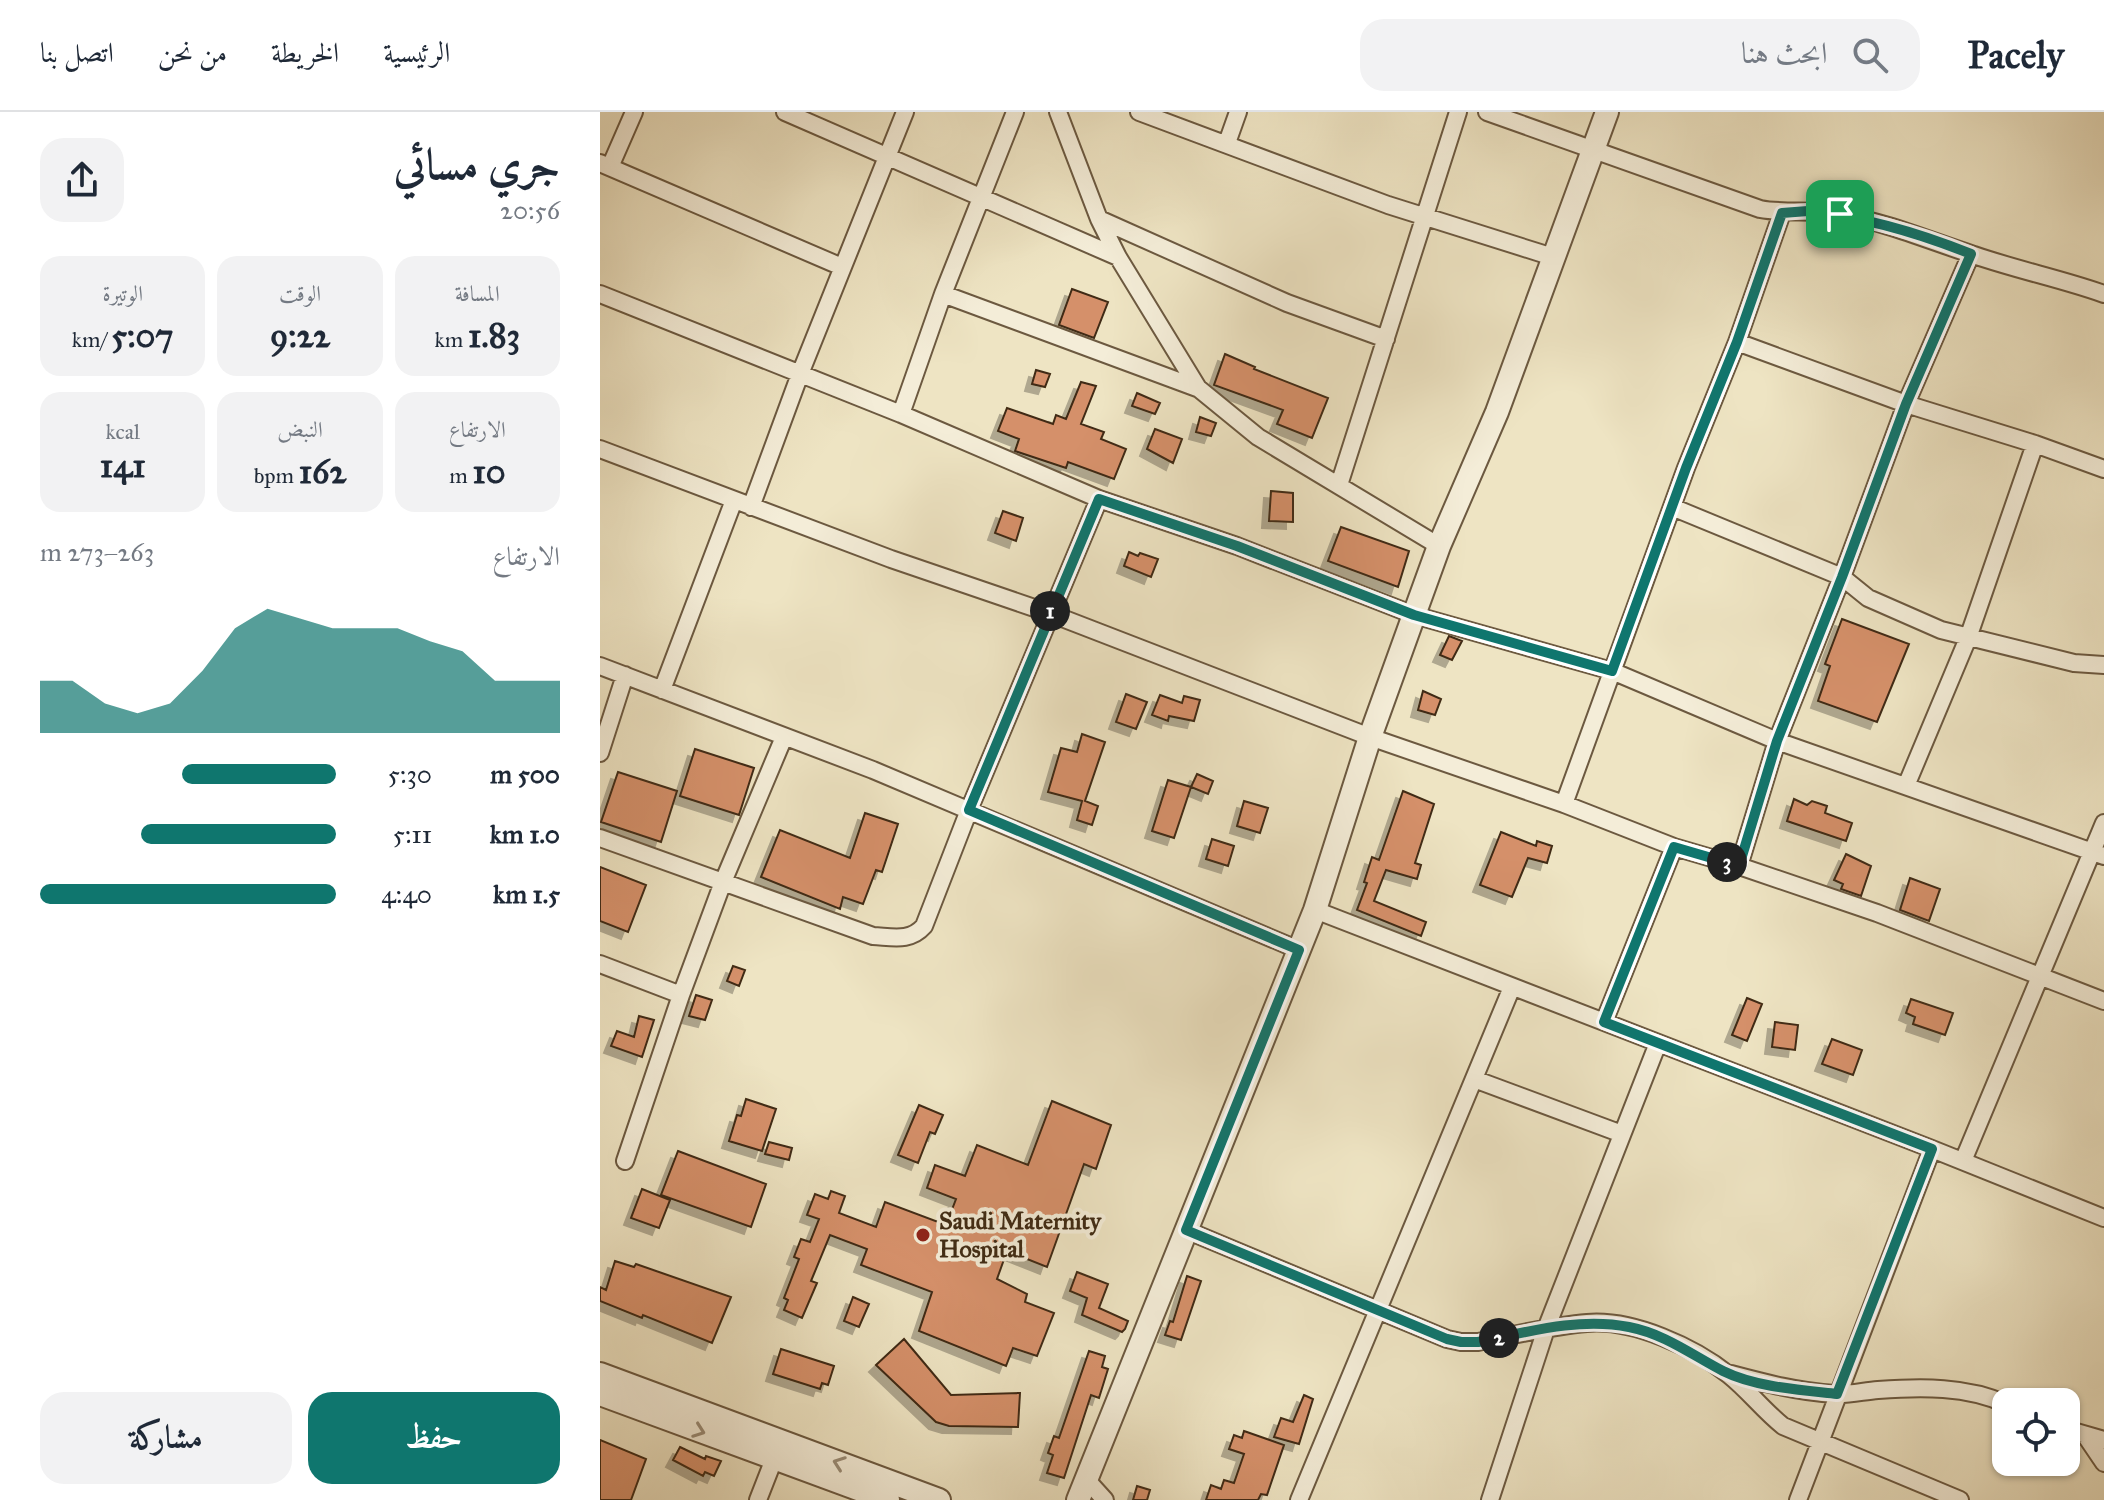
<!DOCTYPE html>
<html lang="ar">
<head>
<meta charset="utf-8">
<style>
	body { margin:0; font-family:"IM FELL Great Primer",Amiri,serif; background:#f2f2f3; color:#1f2937; direction:rtl; height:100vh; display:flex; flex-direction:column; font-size:30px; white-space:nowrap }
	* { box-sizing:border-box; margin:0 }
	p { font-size:26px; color:#747a83 }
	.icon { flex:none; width:44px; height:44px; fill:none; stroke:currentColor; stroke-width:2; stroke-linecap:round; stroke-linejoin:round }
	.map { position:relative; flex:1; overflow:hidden; direction:ltr }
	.panel { display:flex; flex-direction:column; background:#fff; width:600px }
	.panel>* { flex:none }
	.buttons { position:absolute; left:1392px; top:1276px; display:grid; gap:16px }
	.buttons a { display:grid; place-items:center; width:88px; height:88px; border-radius:16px; background:#fff; box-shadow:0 2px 6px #0004; font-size:40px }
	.pin { position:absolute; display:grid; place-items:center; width:68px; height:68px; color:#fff; margin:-34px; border-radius:16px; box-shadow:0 4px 12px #0006 }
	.km { position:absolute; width:40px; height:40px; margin:-20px; border-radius:50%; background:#222; color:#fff; font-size:22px; line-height:40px; text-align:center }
	.round { display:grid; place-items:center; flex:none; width:84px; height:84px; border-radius:24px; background:#f2f2f3 }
	.headline { display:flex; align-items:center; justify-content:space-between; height:136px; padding:0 40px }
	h1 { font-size:44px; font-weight:700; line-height:60px }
	.metrics { display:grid; grid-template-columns:repeat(3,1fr); gap:12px; height:136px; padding:8px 40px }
	.metrics div { display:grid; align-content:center; border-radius:20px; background:#f2f2f3; text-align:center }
	.metrics b { font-size:34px; font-weight:700 }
	.metrics small { font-size:22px; font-weight:400 }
	.metrics p { font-size:22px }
	.chart { height:224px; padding:16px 40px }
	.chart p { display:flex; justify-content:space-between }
	.chart svg { width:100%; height:144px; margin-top:8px; fill:#0f766e; opacity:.7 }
	.button { display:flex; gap:16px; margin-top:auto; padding:16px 40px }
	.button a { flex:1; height:92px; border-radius:24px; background:#0f766e; color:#fff; font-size:32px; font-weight:700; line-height:92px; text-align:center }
	.button a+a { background:#f2f2f3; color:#1f2937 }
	ul { padding:0 40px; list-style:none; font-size:26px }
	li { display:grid; grid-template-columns:128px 96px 1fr; align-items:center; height:60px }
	li i { height:20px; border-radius:10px; background:#0f766e }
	header { display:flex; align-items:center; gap:48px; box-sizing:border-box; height:112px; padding:0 40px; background:#fff; border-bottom:2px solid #e0e1e3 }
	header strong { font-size:38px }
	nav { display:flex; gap:44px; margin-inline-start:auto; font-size:28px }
	.search { width:560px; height:72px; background:#f2f2f3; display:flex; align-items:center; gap:20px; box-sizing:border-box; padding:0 28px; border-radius:24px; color:#747a83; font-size:30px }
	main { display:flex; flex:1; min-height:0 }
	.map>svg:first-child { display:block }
</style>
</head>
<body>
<header>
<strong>Pacely</strong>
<div class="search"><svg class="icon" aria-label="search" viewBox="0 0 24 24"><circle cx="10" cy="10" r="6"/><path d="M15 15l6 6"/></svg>ابحث هنا</div>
<nav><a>الرئيسية</a><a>الخريطة</a><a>من نحن</a><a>اتصل بنا</a></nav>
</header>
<main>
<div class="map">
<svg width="1504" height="1388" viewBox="0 0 1504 1388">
	<defs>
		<filter id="shadow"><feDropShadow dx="-7" dy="7" stdDeviation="0" flood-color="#0004"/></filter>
	</defs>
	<rect width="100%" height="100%" fill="#eee4c3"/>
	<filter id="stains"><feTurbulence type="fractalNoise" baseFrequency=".0025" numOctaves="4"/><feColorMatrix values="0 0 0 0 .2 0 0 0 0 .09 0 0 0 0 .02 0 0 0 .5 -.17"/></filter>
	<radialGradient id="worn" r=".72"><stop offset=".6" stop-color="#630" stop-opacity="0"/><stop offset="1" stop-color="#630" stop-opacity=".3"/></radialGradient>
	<path fill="#d5906b" stroke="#402b14" stroke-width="2" filter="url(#shadow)" d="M472 177 508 190 494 226 459 213Z
		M625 242 655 255 654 257 728 286 712 326 677 312 683 298 614 273Z
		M436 258 450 262 445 275 432 272Z
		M481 270 496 274 481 312 504 320 501 327 526 337 514 367 468 350 466 356 415 339 419 327 398 319 407 296 453 312 456 303 466 307Z
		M537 281 560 291 555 302 532 294Z
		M600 305 616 311 611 324 596 320Z
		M555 317 582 327 573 351 547 337Z
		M671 379 693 381V410L669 409Z
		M403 399 423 406 416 429 395 421Z
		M741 415 809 439 798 475 728 449Z
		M529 440 538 444 540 441 558 447 551 465 524 454Z
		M1242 507 1309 532 1277 610 1218 589 1230 554 1225 552Z
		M849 524 862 529 852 548 840 543Z
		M823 579 841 587 835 603 818 598Z
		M526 582 547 590 536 617 516 610Z
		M560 583 582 591 584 584 600 588 594 609 569 604 568 609 552 603Z
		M482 622 505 630 485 689 498 694 492 713 477 708 482 689 448 680 461 636 477 640Z
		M95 637 154 656 139 703 80 684Z
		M18 660 77 679 61 730 1 710Z
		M597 662 613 669 608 682 591 675Z
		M568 668 591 675 574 726 552 719Z
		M803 679 834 692 815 751 821 753 817 767 786 758 774 789 826 810 821 824 757 798 767 771 764 770 772 745 779 748Z
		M1194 687 1207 693 1212 689 1227 694 1225 701 1252 711 1246 729 1187 709Z
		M644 689 668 696 660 721 637 714Z
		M265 701 298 712 282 760 276 758 263 792 243 785 240 797 161 765 180 718 250 746Z
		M901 720 936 734 937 729 952 734 947 751 928 746 912 785 880 773Z
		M612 727 634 734 628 754 606 747Z
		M1246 742 1271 754 1261 784 1241 777 1243 772 1234 768Z
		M0 755 46 773 28 820 0 809Z
		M1310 766 1340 777 1329 809 1300 798Z
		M133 854 145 858 139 874 127 869Z
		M96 883 112 888 105 908 89 904Z
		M1147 886 1162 892 1147 929 1132 923Z
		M1311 887 1353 901 1345 923 1313 912 1315 905 1306 901Z
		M39 904 54 908 42 945 11 934 17 919 34 925Z
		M1175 910 1198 913 1195 938 1172 935Z
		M1232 927 1262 938 1253 963 1222 952Z
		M146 987 176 997 162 1039 129 1029 137 1003 141 1004Z
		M452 989 511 1013 496 1057 484 1052 447 1155 407 1139 397 1167 427 1182 425 1190 454 1201 437 1244 413 1236 406 1254 319 1219 332 1180 261 1153 267 1137 230 1123 211 1169 217 1171 202 1206 184 1198 188 1188 184 1186 199 1147 194 1145 201 1127 210 1130 219 1107 207 1103 215 1082 228 1087 231 1079 245 1084 239 1101 276 1115 285 1090 346 1113 356 1087 327 1076 335 1053 365 1064 377 1033 428 1053Z
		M319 993 343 1003 335 1022 330 1020 318 1051 298 1043Z
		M169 1030 192 1036 189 1048 165 1042Z
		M78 1039 166 1072 151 1115 61 1083Z
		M42 1077 70 1088 59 1116 31 1106Z
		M15 1149 34 1155 36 1152 131 1185 112 1231 43 1203 42 1206 0 1189V1175L6 1178Z
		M477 1160 508 1172 499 1196 528 1209 525 1217 522 1220 482 1203 487 1186 470 1179Z
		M587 1164 601 1169 581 1228 565 1223 570 1209 573 1210Z
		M253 1185 269 1192 259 1215 244 1209Z
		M304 1227 351 1283 420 1281 418 1315 349 1314 336 1310 276 1253Z
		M181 1237 234 1254 228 1273 222 1271 220 1277 173 1262Z
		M489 1239 505 1244 502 1255 508 1257 499 1286 491 1283 464 1366 447 1361 453 1343 448 1341 454 1324 459 1326Z
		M704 1283 713 1287 699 1332 674 1325 681 1306 693 1310Z
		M644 1319 684 1333 667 1383 661 1382 658 1388H606L611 1373 621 1377 624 1368 634 1371 644 1342 629 1337 634 1323 642 1326Z
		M0 1328 46 1347 31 1388H0Z
		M80 1335 105 1347 106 1344 121 1349 114 1364 105 1360 103 1364 73 1348Z
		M537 1374 550 1378 547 1388H533Z"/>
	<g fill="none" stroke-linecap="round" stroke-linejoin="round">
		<defs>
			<path id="minor" d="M185 0 518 145
				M458 0 499 107 518 145 598 276 658 325 839 434
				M539 0 788 93 953 145
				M887 0 1160 97C1186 102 1212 97 1239 102 1286 110 1330 129 1374 143 1417 158 1462 167 1504 182
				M627 31 638 0
				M0 51 242 155
				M10 55 34 0
				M499 107 687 191 786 227
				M0 182 301 302 499 387 637 434 814 503 1012 559 1177 629 1504 744
				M343 182 597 276
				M1137 230 1306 292 1435 332 1504 357
				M301 302 343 182 415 0
				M0 337 291 447 449 501 770 625 964 692 1074 735 1139 754 1277 801 1504 889
				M739 373 858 0
				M151 395 200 262 305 0
				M1072 395 1242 465 1268 486 1341 518 1474 551 1504 553
				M0 554 273 658 699 838
				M62 578 134 388
				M0 641 25 563
				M1306 674 1368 526 1435 332
				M964 692 1086 356 1137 230 1182 101
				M0 726 273 824C293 825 310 830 324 814L369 698 499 387
				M1139 754 1177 629 1242 465 1306 292 1371 142
				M715 798 1332 1037 1504 1106
				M0 852 81 883
				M1004 910 1074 735
				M874 967 1022 1022
				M25 1049 81 883 123 770 184 625
				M1363 1049 1504 711
				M586 1118 847 1227 861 1230H878C914 1223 951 1214 987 1211 1033 1207 1094 1235 1129 1263 1149 1279 1163 1298 1183 1314L1360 1388
				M1131 1262C1165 1271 1199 1280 1235 1282 1249 1283 1264 1279 1278 1278 1321 1275 1367 1274 1406 1292
				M1466 1317 1504 1328
				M1485 1323 1504 1351
				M486 1367 505 1388
				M158 1388 174 1347
				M699 1388 912 875
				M890 1388 946 1217 1058 931
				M1198 1388 1332 1037"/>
			<path id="tertiary" d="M0 1262 339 1388
				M0 1282 288 1388
				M478 1388 715 798 770 625 814 503 839 434 897 300 1007 0"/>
		</defs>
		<use href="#minor" stroke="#6c5940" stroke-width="20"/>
		<use href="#tertiary" stroke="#6c5940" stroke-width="26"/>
		<use href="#minor" stroke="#f4edd8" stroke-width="16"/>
		<use href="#tertiary" stroke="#f4edd8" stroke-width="22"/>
	</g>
	<defs><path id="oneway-chevron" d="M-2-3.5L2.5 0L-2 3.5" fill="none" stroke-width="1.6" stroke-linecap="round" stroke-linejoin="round" transform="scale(2)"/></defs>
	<g stroke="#9a8c76">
		<use href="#oneway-chevron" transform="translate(99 1319) rotate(20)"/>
		<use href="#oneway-chevron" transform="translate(239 1351) rotate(-160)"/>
	</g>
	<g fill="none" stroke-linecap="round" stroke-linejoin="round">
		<defs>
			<path id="route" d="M1208 99C1264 105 1319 121 1371 142L1306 292 1242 465 1177 629 1139 754 1074 735 1004 910 1332 1037 1237 1282C1201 1278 1155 1275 1123 1259 1092 1243 1065 1222 1029 1215 979 1205 927 1220 878 1230H861L847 1227 586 1118 699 838 369 698 499 387 637 434 814 503 1012 559 1086 356 1137 230 1182 101Z"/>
		</defs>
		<use href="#route" stroke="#fff" stroke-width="16"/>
		<use href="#route" stroke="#0f766e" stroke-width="10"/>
	</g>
	<circle fill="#8f2418" stroke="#f4edd8" stroke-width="3" cx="323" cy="1123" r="8"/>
	<g text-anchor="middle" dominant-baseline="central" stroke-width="8" stroke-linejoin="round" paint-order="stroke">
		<g font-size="24" font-weight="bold" fill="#402b14" stroke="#f4edd8" text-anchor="start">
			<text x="339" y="1109">Saudi Maternity<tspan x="339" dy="28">Hospital</tspan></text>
		</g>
	</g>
	<rect width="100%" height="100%" filter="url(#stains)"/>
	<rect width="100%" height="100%" fill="url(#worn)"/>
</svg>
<div class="buttons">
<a><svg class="icon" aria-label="locate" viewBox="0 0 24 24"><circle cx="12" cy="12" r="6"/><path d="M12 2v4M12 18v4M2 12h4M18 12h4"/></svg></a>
</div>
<div class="pin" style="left:1240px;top:102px;background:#1e9e55"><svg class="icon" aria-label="arrive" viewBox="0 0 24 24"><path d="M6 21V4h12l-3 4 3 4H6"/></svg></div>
<b class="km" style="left:450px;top:499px">1</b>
<b class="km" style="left:899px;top:1226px">2</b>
<b class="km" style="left:1127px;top:750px">3</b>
</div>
<section class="panel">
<div class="headline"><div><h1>جري مسائي</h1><p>20:56</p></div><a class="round"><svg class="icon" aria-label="share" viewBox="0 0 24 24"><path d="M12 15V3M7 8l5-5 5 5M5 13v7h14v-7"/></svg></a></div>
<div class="metrics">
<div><p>المسافة</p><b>1.83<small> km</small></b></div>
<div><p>الوقت</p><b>9:22</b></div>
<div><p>الوتيرة</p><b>5:07<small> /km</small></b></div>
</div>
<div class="metrics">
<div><p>الارتفاع</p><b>10<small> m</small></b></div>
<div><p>النبض</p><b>162<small> bpm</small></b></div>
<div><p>kcal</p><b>141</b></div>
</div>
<div class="chart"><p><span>الارتفاع</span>263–273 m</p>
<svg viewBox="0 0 160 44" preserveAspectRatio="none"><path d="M0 44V28L10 28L20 35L30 38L40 35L50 25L60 12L70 6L80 9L90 12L100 12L110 12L120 16L130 19L140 28L150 28L160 28V44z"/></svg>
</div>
<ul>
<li><b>500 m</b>5:30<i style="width:52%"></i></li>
<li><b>1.0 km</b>5:11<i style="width:66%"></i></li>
<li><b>1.5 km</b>4:40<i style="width:100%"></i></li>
</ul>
<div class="button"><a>حفظ</a><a>مشاركة</a></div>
</section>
</main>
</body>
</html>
